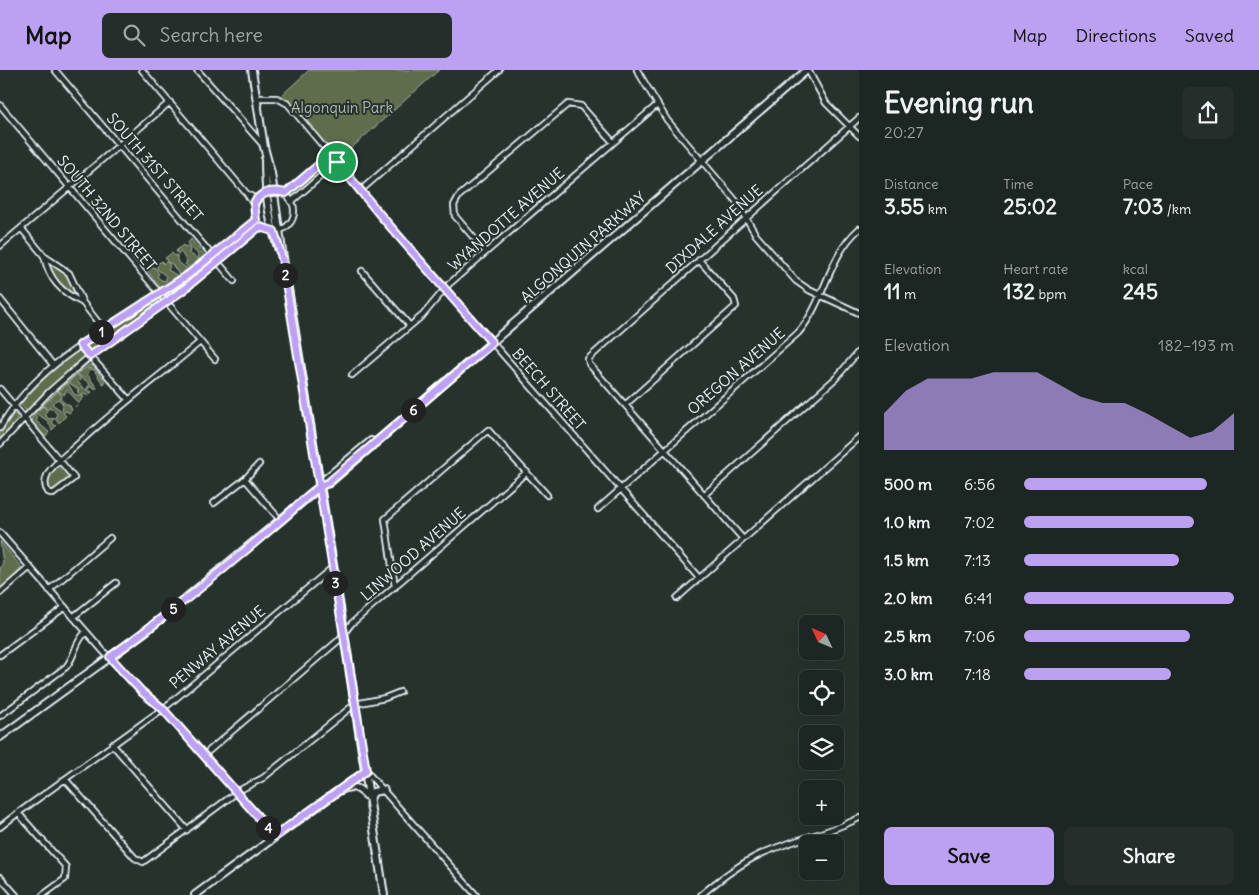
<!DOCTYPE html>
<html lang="en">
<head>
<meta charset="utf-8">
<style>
	body { margin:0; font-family:Delius,sans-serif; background:#252e2a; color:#f1f3f6; height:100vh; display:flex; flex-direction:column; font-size:19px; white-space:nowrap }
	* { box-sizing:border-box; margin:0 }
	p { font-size:16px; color:#a0a5a5 }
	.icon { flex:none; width:28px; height:28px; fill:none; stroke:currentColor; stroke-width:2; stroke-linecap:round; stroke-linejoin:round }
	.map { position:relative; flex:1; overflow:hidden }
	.panel { display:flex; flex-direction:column; background:#1c2622; width:400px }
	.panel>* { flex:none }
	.needle { width:32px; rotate:314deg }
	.tools { position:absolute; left:799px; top:545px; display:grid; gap:10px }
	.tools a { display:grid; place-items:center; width:45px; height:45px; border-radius:8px; background:#1c2622; box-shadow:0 5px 20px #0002,0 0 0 1px #3a4340; font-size:25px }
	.pin { position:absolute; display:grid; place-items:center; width:42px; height:42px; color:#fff; margin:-21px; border:2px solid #fff; border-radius:50%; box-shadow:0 1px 5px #0007 }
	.km { position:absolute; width:25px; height:25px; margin:-12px; border-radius:50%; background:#222; color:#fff; font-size:14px; line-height:25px; text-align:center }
	.round { display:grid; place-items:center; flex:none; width:52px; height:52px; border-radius:8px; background:#252e2a }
	.summary { display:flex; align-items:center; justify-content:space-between; height:85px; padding:0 25px }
	h1 { font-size:28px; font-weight:700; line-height:38px }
	.figures { display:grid; grid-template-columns:repeat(3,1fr); gap:8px; height:85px; padding:5px 25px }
	.figures div { display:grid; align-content:center }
	.figures b { font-size:21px; font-weight:700 }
	.figures small { font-size:14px; font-weight:400 }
	.figures p { font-size:14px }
	.chart { height:140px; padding:10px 25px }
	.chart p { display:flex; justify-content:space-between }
	.chart svg { width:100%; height:90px; margin-top:5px; fill:#bca0f2; opacity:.7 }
	.action { display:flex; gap:10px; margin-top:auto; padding:10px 25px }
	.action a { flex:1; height:58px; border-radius:8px; background:#bca0f2; color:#111; font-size:20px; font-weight:700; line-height:58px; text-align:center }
	.action a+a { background:#252e2a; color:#f1f3f6 }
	ul { padding:0 25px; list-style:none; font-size:16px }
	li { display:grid; grid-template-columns:80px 60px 1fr; align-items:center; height:38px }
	li i { height:12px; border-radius:6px; background:#bca0f2 }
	header { display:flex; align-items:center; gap:30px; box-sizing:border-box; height:70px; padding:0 25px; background:#bca0f2; color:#111 }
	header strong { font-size:24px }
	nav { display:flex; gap:28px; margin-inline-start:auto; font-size:18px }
	.search { width:350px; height:45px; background:#252e2a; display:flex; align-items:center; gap:12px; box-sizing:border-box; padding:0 18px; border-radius:8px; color:#a0a5a5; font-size:19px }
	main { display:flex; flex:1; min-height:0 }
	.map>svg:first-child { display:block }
</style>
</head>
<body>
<header>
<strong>Map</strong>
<div class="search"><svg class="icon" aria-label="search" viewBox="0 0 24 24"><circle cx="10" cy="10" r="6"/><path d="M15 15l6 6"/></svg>Search here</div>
<nav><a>Map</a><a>Directions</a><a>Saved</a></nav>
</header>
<main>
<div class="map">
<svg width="859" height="825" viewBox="0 0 859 825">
	<rect width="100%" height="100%" fill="#26332d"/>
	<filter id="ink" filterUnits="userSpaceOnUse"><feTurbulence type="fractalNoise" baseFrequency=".02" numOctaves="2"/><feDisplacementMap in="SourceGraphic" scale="10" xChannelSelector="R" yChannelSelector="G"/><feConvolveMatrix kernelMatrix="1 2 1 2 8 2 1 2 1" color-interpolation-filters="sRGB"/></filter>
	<g filter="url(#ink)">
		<path fill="#5f6d4e" stroke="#a4afa3" d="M309 0H439L339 89 282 25Z
			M326 92 330 97 294 128 290 123Z
			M191 169 205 186 188 198 185 194 187 192 181 182 178 184 176 181 183 175 186 178 188 176 190 179 189 183 199 190 198 184 187 174Z
			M172 183 175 186 177 185V191L187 199 179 205 172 194 167 192 170 196 168 200 178 206 161 218 147 200 154 197 159 204 157 206 161 210 166 211V206L157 199V194L162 191 163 194 167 191 165 188Z
			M210 191 212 194 169 228 166 223Z
			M51 195H54C65 202 70 209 75 221L73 224H69L57 213 50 199Z
			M156 229 160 234 94 281 88 279 86 275 89 271Z
			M79 279 85 283V288L26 341 20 334C38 312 57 295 79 279Z
			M91 291 31 346 29 345 66 310Z
			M91 294 105 311 103 314 94 300 88 298 90 301 87 304 97 318 95 320 92 315 88 319 87 318 90 314 77 304Z
			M77 304 81 309 78 312 83 318 92 322 87 326 84 324 81 326 77 321 79 320 68 312Z
			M67 312 74 324 84 327 75 337 79 333 67 320 64 325 58 321Z
			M58 321 62 326 60 329 66 334H69L72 340 69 343 66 341 63 343 66 346 59 353 55 348 57 344 50 337 48 340 43 335 50 328 54 332 52 334 62 341 63 334 58 329 55 331 51 327Z
			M43 336 47 341 44 344 49 349 55 348 51 352 56 356 52 360 48 351 35 343Z
			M13 344 17 345V351L0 370V364Z
			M34 344 38 348 36 351 49 362 45 367 31 350Z
			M59 394 71 408 52 422 48 419 49 405Z
			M0 471 22 498 0 519V499L3 493Z"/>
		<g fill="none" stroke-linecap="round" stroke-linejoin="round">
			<defs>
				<path id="street" d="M55 0 234 211
					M142 0 247 124
					M197 0 264 76
					M637 0 667 50 736 131 756 165 796 211 809 220 859 243
					M808 0 826 33 859 66
					M257 28H277L288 34 382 147 699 508
					M0 35 215 289
					M254 141a20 20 0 1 1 40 0a20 20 0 1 1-40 0Z
					M360 121 499 0
					M286 123 329 86
					M291 132 337 92
					M254 135 247 124 256 129
					M21 158 44 186
					M0 176 170 32
					M486 182 455 146 454 135 459 126 568 34 581 36 613 72
					M362 201 410 256
					M0 229 53 295
					M83 233C61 222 49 210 44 186L69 203 83 233 104 260
					M80 275 129 330
					M352 305 423 245 449 214 657 35
					M0 319C25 349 50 378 74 408L53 424 48 422C44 416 45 409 48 403 56 391 71 381 81 371 119 336 161 305 200 272
					M625 335 736 236 734 229 699 190
					M0 358C35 295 101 263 159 225 193 202 225 177 256 150
					M0 374 49 322 90 286 186 218 259 157
					M245 409 281 451
					M704 425 836 308 859 281
					M214 433 245 409 259 394
					M598 439 798 263C825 232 828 186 859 159
					M0 463 104 582 142 622 162 638 275 766
					M743 469 589 294 588 289 859 48
					M395 517 385 449 488 360 547 425
					M49 520 110 468
					M0 523 30 497
					M677 528 859 367
					M73 547 116 513
					M0 585 65 537
					M0 646 66 597C76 585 74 573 86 562
					M112 674 187 760
					M204 685 339 570 351 554 527 402
					M366 701 476 825
					M65 709 135 788 143 792 240 720 263 708 355 634 385 628 400 622
					M18 743 168 635 333 497
					M0 757 18 743 66 797 65 809 43 825
					M0 807 16 825
					M701 825C720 809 739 794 761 784 793 769 828 764 859 748"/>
				<path id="secondary" d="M252 0 264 77 271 103 283 188 344 563 384 825
					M265 89C265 118 269 153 279 180
					M324 414 325 409 371 371 374 372
					M0 667 146 561 324 414 329 413 807 0
					M341 720C354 713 361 720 370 729L373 722 384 720
					M195 825 366 701"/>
			</defs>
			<use href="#street" stroke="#e8f1f8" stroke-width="8"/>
			<use href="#secondary" stroke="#e8f1f8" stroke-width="10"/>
			<use href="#street" stroke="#26332d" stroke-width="4.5"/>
			<use href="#secondary" stroke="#26332d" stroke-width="6"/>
		</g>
	</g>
	<g fill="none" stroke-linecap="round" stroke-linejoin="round" filter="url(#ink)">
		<defs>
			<path id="route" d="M337 92 329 86 286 123C273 120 261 121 254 133L256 150 188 205 80 275 90 286 183 220 259 157 274 161 282 188C309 360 339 530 366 701L275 766 162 638 142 622 110 587C171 543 229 495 286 446 296 437 317 415 328 413L492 273 382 147 337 92"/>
		</defs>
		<use href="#route" stroke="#fff" stroke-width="10"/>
		<use href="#route" stroke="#bca0f2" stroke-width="6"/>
	</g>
	<g text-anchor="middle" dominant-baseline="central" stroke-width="4" stroke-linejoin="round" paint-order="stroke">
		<g font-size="15" fill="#b1bcb4" stroke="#26332d">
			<text x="342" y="37">Algonquin Park</text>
		</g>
		<g font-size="15" fill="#e8f1f8" stroke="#26332d">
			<text transform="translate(155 97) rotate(49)">SOUTH 31ST STREET</text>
			<text transform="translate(107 143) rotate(50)">SOUTH 32ND STREET</text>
			<text transform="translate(506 149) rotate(-41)">WYANDOTTE AVENUE</text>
			<text transform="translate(714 159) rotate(-42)">DIXDALE AVENUE</text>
			<text transform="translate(583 177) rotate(-41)">ALGONQUIN PARKWAY</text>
			<text transform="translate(736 301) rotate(-41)">OREGON AVENUE</text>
			<text transform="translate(549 319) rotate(49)">BEECH STREET</text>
			<text transform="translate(413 484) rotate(-41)">LINWOOD AVENUE</text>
			<text transform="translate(217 577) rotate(-40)">PENWAY AVENUE</text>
		</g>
	</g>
</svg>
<div class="tools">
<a><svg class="needle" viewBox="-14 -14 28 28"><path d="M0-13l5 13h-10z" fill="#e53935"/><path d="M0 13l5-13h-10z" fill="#a0a5a5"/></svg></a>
<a><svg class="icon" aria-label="locate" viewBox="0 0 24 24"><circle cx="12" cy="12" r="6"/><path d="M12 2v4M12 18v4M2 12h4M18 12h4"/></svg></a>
<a><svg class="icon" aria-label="layers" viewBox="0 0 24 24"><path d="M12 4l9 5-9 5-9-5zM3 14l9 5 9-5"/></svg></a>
<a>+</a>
<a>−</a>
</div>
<div class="pin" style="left:337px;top:92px;background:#1e9e55"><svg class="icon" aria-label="arrive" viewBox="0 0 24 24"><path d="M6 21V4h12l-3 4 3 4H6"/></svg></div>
<b class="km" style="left:101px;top:262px">1</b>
<b class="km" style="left:285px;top:205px">2</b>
<b class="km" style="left:335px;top:513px">3</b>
<b class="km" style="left:268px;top:758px">4</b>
<b class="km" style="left:173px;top:539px">5</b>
<b class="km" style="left:413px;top:340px">6</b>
</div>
<section class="panel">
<div class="summary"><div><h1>Evening run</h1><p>20:27</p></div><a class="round"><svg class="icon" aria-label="share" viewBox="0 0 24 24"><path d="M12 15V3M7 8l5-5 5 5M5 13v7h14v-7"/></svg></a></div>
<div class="figures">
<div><p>Distance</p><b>3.55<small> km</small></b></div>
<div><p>Time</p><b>25:02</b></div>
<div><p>Pace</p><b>7:03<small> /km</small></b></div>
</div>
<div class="figures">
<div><p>Elevation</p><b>11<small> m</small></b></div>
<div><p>Heart rate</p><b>132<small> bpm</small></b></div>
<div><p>kcal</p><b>245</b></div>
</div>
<div class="chart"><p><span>Elevation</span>182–193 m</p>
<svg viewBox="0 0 160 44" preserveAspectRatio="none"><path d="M0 44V26L10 15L20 9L30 9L40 9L50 6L60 6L70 6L80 12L90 18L100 21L110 21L120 26L130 32L140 38L150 35L160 26V44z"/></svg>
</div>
<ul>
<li><b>500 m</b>6:56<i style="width:87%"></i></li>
<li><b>1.0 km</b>7:02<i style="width:81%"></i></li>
<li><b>1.5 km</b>7:13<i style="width:74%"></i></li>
<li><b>2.0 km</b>6:41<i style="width:100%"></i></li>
<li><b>2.5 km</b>7:06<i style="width:79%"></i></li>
<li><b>3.0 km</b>7:18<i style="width:70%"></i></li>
</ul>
<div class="action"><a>Save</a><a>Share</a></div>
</section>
</main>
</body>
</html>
